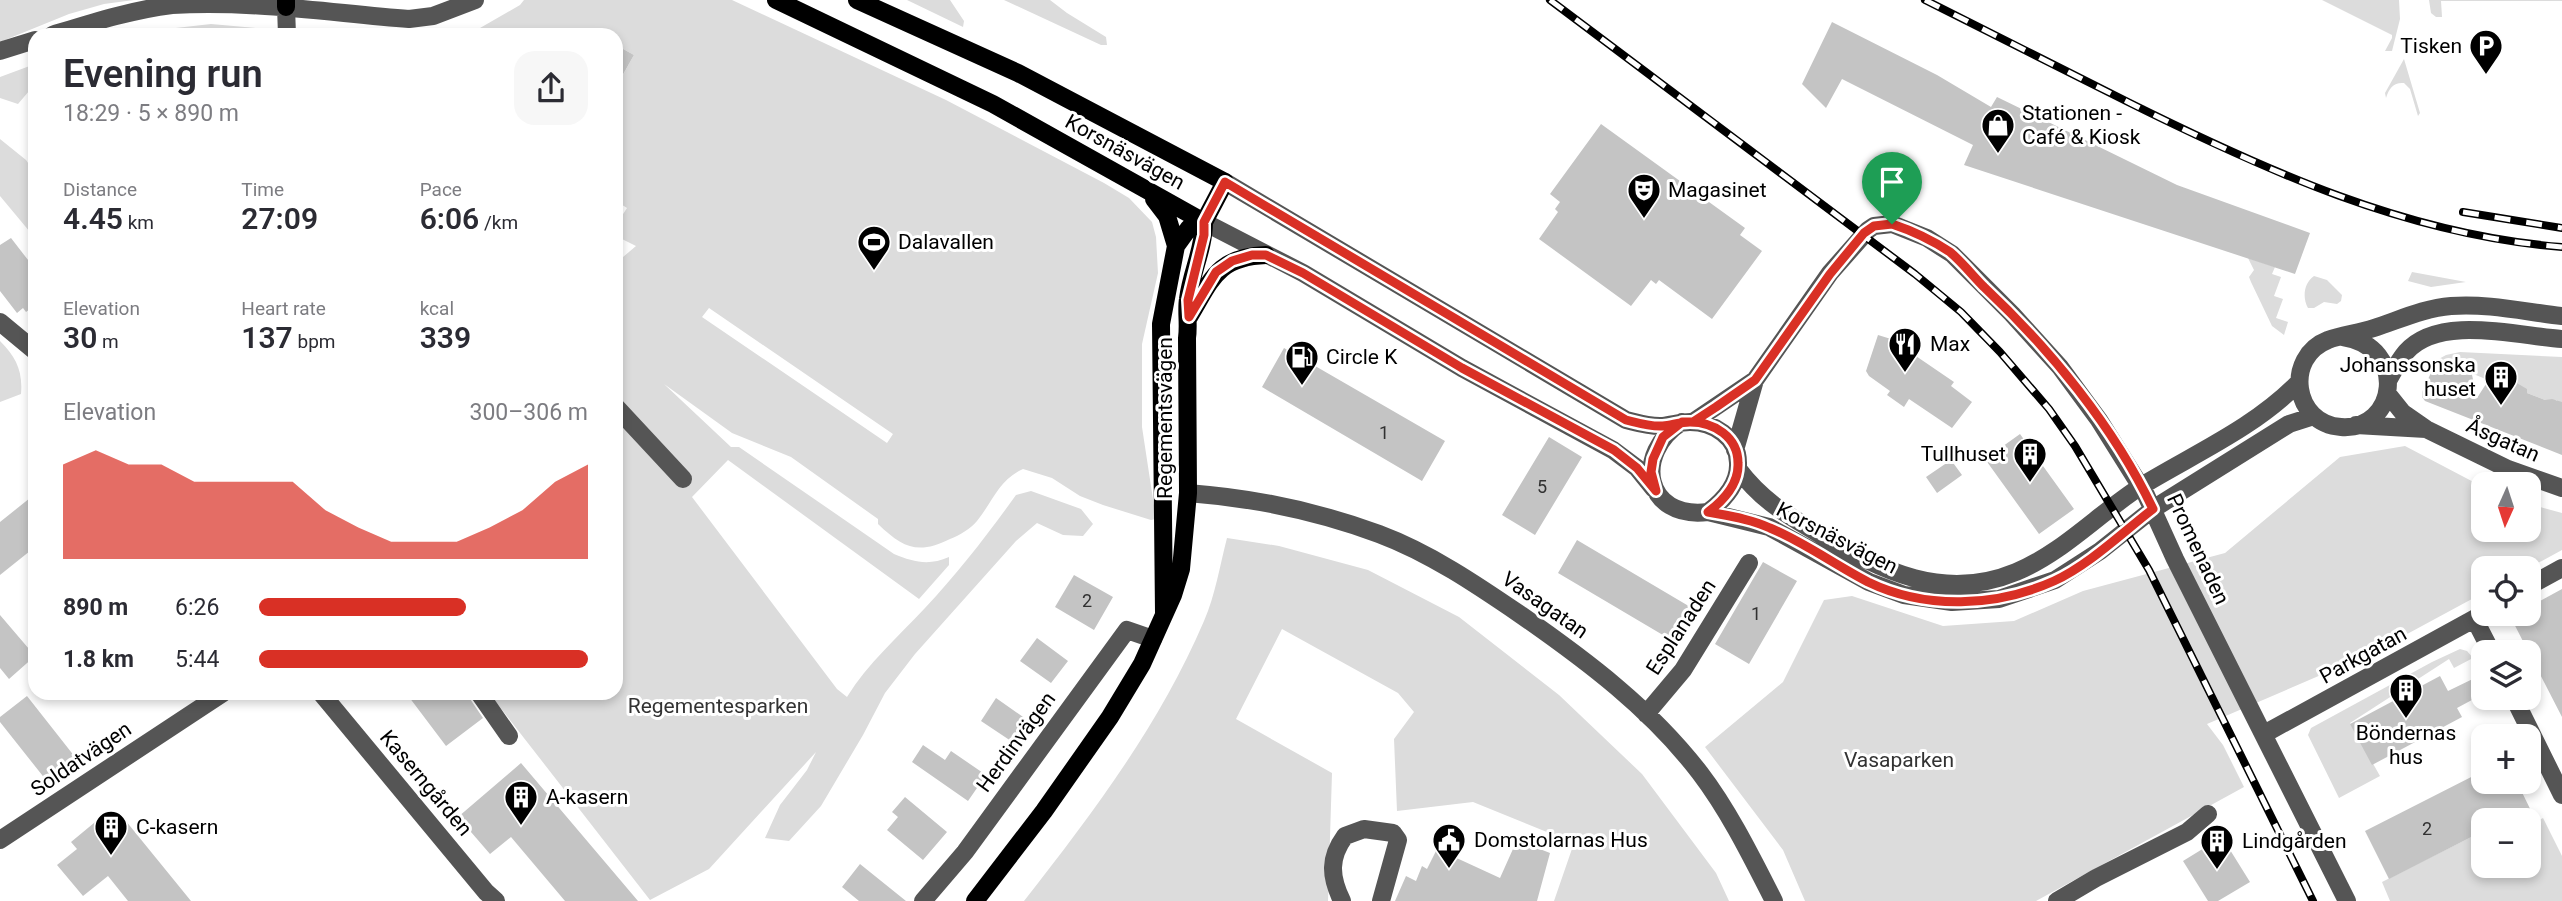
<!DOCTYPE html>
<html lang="en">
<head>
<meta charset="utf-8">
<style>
	body { margin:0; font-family:Roboto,sans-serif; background:#f7f7f7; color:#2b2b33; height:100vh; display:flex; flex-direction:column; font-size:26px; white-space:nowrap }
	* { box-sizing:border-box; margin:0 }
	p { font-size:23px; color:#7c7c81 }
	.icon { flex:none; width:38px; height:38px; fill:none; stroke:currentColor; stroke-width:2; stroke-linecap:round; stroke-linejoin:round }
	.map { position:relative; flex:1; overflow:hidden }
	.drawer { position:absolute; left:28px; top:28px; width:595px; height:672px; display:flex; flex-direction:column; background:#fff; border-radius:21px; box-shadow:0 4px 10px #0003 }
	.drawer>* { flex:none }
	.needle { width:46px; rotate:183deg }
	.controls { position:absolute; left:2471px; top:472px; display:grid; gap:14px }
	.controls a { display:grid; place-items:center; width:70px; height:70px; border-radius:14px; background:#fff; box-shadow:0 4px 10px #0003; font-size:35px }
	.pin { position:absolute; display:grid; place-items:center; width:60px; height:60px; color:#fff; margin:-72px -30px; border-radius:50% 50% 50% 0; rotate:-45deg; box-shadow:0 0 7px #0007 }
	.pin .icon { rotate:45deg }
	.round { display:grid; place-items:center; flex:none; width:74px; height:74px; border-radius:21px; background:#f7f7f7 }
	.overview { display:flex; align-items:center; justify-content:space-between; height:119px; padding:0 35px }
	h1 { font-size:38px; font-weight:600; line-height:52px }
	.figures { display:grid; grid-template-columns:repeat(3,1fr); gap:10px; height:119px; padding:7px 35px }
	.figures div { display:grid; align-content:center }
	.figures b { font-size:30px; font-weight:600 }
	.figures small { font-size:19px; font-weight:400 }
	.figures p { font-size:19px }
	.chart { height:196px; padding:14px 35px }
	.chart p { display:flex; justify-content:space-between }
	.chart svg { width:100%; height:126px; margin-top:7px; fill:#d93025; opacity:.7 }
	ul { padding:0 35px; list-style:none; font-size:23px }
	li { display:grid; grid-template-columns:112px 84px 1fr; align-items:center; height:52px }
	li i { height:18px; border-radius:9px; background:#d93025 }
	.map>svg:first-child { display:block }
</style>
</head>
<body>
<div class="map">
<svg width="2562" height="901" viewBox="0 0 2562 901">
	<rect width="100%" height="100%" fill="#fff"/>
	<path fill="#dcdcdc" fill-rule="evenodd" d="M0 0H134L104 4 69 14 0 42Z
		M524 0H732L946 100 1104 183 1129 198 1152 222 1156 237 1158 273 1142 344V427L1156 519 1151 520 1103 505 1080 496 1052 478 1023 469C999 480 993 501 977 521 970 529 960 535 950 539 918 555 903 548 878 524V519L791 457 732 433 664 384 731 447H739L894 554C913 562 929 566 949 557V565L919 599 728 460 692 497 837 689 847 697C868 663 898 637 925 608 958 573 988 534 1016 495L1031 491 1081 509 1093 524 1083 536 1063 535 1037 523 1016 541 915 654 885 693 863 735 821 806 789 841 765 838 780 805 807 770 816 752 709 869 650 900 489 693H616V263L636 246 616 236V225L627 208 616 201V81L619 82 634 55 616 45V35H457L480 28 520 5ZM709 308 893 434 887 443 702 317Z
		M907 0H950L964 21 963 27Z
		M1004 0H1050L1067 13 1106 37 1107 45H1101Z
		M2322 0H2399L2400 19 2392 51H2385L2392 38V35Z
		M2429 0H2562V1H2441L2442 17H2436L2431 13Z
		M211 24 266 29 276 35 157 33 158 30Z
		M2404 59 2420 113 2418 116 2410 89 2404 83C2394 82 2389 88 2386 98L2385 93Z
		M35 64V84L18 104 0 98V77Z
		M0 139 26 160 35 173V238L0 196Z
		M2248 258 2275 267 2272 274 2281 277 2274 296 2283 299 2276 318 2288 322 2284 335 2272 326 2251 282 2249 277 2254 270Z
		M2412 272 2466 282 2431 287 2408 281Z
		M2314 276 2327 280 2342 295 2341 301 2337 304 2324 302 2314 308H2308C2302 297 2304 283 2314 276Z
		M0 341C16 357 23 371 21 394L0 402Z
		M2460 352 2562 357V406L2558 407 2557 400H2545L2527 393 2526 389 2509 387 2511 380 2494 373 2488 380 2471 373 2467 366 2463 365 2458 368 2437 360 2446 355Z
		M2405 446 2483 487V530H2529V504L2562 513V550L2527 569H2483V593L2372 653 2207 724 2223 745 2244 787 2036 901H1805L1783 850 1705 747 1783 682 1824 600 1852 596 1943 626 2014 621 2083 591 2225 553 2340 457Z
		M1227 538 1279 546 1368 570 1459 617 1559 695 1642 774 1716 873 1729 901H1554L1574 843 1473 802 1397 811 1394 739 1414 712 1398 693 1282 629 1236 719 1332 773 1328 901H1024C1093 813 1160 724 1204 621 1215 596 1220 565 1227 538Z
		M2460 649 2467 651 2473 658 2454 668 2449 659 2350 723 2380 776 2339 798 2308 735 2311 728 2432 662Z
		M2543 818 2562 856V901H2390L2382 882 2483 831V866H2529V825Z"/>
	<path fill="#c4c4c4" d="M1832 22 1937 75 1991 107 1997 97 2177 185 2310 233 2295 274 1964 165 1973 145 1842 79 1826 108 1802 84Z
		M616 45 634 55 616 87Z
		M1601 124 1745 228 1740 235 1762 251 1712 319 1659 280 1656 284 1651 280 1631 306 1539 239 1558 212 1555 209 1560 202 1550 194Z
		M11 238 35 269V305L26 312 23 308 17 313 0 291V245Z
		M1878 335 1891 339 1954 382 1951 386 1972 402 1952 428 1909 399 1904 407 1887 395 1890 391 1869 376 1866 371Z
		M1284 348 1445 441 1422 481 1262 387Z
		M2437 360 2458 368 2469 361 2477 398 2493 373 2515 382 2527 389V393L2545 400 2552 399 2562 402V455L2425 401 2422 397V392Z
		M2020 434 2074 509 2039 534 1985 459Z
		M1549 437 1582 457 1535 535 1502 515Z
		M1951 460 1962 475 1937 493 1926 477Z
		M35 494V547L0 575V522Z
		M1577 540 1692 608 1673 641 1558 573Z
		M1763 562 1797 581 1749 664 1715 644Z
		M1074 575 1113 597 1094 630 1055 607Z
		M2562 589V717L2509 614H2529V607Z
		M0 615 35 656 9 679 0 668Z
		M1037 638 1068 661 1051 683 1020 661Z
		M2483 674V694L2457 708 2462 717 2372 765 2350 724 2440 676 2448 691Z
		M406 693H466L483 718 446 746Z
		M27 696 75 757 46 780 0 722V717Z
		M996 698 1026 719 1011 741 981 721Z
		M923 745 945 760 951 751 986 775 968 801 912 762Z
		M521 763 638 901H565L511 837 490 854 458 817Z
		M2483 771V782H2517L2536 821H2483V831L2389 879 2365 831Z
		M905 797 947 832 923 860 887 830 898 817 892 812Z
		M121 815 191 901H128L108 876 83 896 57 865 77 849 71 842 100 818 107 826Z
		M2222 837 2250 882 2218 901H2208L2183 861Z
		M1517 840 1550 853 1537 901H1395L1406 876 1416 881 1422 866 1427 869 1437 849 1500 878Z
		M860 864 906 901H859L842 887Z"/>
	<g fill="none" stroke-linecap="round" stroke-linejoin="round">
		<path stroke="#555" stroke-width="18" d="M286 7 287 35
			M52 35C91 23 131 10 172 5 250 0 331 13 409 19L433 16 475 0
			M0 51 35 40
			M1225 182 1626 420C1638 423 1651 427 1663 426 1672 425 1681 422 1690 422 1713 422 1738 437 1738 463 1739 484 1724 500 1708 512 1644 520 1633 453 1682 422
			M1204 222 1303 273 1462 368 1613 450 1637 468 1654 489
			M0 322 35 351
			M2343 337C2409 347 2397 431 2341 427 2293 424 2284 357 2328 340 2342 335 2359 333 2374 328 2399 320 2424 308 2451 306 2487 303 2526 312 2562 316
			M2389 379C2394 370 2399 360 2406 352 2439 314 2518 336 2562 339
			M2387 393 2403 413 2426 429 2508 469 2562 488
			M616 407 683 479
			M1693 422 1755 380
			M2356 425 2426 429
			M1735 450 1755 380 1830 273 1868 230 1874 226 1892 224 1927 238 1952 254 2012 314 2060 367 2099 420 2146 495 2175 559 2347 901
			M1738 469C1762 501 1787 515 1821 535 1882 571 1944 602 2016 572 2064 552 2100 512 2143 485 2196 453 2255 427 2298 383
			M1188 493C1254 498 1317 511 1379 534 1430 553 1477 585 1521 615 1587 661 1651 709 1700 773 1729 811 1752 858 1774 901
			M1708 512 1769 527 1869 582 1904 595 1952 602 1999 599 2055 580 2100 551 2153 509 2289 424 2314 416
			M2529 586 2562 568
			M2475 620 2492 653
			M321 693 486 892 496 901
			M479 693 509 736
			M2514 698 2562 795
			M1646 714 1683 670 1749 563
			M2264 734 2483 614
			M0 840 223 693
			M923 901 965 852 1127 630 1153 639
			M1342 901C1330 876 1329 858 1345 836L1364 829 1393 833 1398 840 1381 901
			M2057 901 2096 878 2187 832 2208 814"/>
		<path stroke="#000" stroke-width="18" d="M286 0V7
			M776 0 993 104 1204 222
			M857 0 1018 73 1225 182 1204 222 1189 228 1176 246 1161 324 1164 613
			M1154 199 1167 216 1176 246
			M1189 317C1212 279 1217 257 1266 255
			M975 901 1044 811 1110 717 1142 664 1173 595 1181 569 1188 493 1187 338C1189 325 1186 310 1188 299 1191 273 1204 249 1204 222"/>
		<defs>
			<path id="rail" d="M1550 0 1915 274 1961 312 2000 352 2049 409 2075 446 2149 570 2313 901
				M1925 0C1993 34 2060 68 2128 102 2265 170 2407 235 2562 247
				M2463 212 2562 228"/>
		</defs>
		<use href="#rail" stroke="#000" stroke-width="8"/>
		<use href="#rail" stroke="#fff" stroke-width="5" stroke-dasharray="16" stroke-linecap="butt"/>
	</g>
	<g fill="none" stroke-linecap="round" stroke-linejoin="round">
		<defs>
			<path id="route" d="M1892 224 1874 226 1864 233 1830 274 1755 380 1716 407 1693 422H1682L1663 437 1653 459 1651 472 1656 491 1637 468 1614 450 1462 368 1303 273 1266 255H1252L1232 261 1216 272 1189 317 1188 300 1204 235V222L1225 182 1626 420C1638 423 1651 427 1663 426 1672 425 1681 422 1690 422 1714 422 1738 437 1738 463 1739 484 1724 500 1708 512 1729 516 1751 519 1770 528 1804 542 1835 565 1868 582 1926 610 1996 607 2054 581 2089 565 2123 532 2153 509 2114 427 2050 349 1984 287 1973 276 1962 262 1950 252 1932 240 1913 231 1892 224"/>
		</defs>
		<use href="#route" stroke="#fff" stroke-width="14"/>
		<use href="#route" stroke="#d93025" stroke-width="9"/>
	</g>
	<defs>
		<symbol id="parking-pin" viewBox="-11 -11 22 30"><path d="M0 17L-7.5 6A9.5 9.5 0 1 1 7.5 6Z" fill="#000" stroke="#fff"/><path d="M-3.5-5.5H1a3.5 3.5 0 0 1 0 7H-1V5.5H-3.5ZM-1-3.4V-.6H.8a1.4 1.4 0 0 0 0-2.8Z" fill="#fff"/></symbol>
		<symbol id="shop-pin" viewBox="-11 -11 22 30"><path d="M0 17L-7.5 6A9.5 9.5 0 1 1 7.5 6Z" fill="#000" stroke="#fff"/><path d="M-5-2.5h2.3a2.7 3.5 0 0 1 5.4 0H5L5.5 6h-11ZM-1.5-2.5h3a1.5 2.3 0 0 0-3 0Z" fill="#fff"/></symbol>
		<symbol id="theatre-pin" viewBox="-11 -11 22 30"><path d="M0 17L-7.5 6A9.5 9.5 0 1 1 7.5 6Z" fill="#000" stroke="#fff"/><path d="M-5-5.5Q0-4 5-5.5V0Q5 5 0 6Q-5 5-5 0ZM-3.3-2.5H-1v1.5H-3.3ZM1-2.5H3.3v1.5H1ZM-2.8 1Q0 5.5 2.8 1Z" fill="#fff"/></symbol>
		<symbol id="stadium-pin" viewBox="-11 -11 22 30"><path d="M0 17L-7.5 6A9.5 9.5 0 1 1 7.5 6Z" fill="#000" stroke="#fff"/><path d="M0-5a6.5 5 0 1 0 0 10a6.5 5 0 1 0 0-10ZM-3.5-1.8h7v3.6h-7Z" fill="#fff"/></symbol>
		<symbol id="restaurant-pin" viewBox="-11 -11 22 30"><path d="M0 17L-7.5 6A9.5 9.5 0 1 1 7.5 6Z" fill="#000" stroke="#fff"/><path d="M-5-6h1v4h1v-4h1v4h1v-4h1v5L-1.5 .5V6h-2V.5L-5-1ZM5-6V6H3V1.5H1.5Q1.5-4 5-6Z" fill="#fff"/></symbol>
		<symbol id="fuel-pin" viewBox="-11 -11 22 30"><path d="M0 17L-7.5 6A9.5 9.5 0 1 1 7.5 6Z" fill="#000" stroke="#fff"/><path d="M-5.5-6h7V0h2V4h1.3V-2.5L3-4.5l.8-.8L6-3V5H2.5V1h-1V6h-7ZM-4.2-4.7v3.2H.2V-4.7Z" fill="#fff"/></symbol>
		<symbol id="building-pin" viewBox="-11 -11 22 30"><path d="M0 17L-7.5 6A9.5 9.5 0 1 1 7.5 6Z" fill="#000" stroke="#fff"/><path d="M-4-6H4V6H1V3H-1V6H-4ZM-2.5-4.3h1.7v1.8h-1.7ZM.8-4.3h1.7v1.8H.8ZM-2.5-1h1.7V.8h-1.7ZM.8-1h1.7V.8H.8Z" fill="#fff"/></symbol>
		<symbol id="civic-pin" viewBox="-11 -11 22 30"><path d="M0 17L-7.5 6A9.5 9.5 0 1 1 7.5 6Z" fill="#000" stroke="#fff"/><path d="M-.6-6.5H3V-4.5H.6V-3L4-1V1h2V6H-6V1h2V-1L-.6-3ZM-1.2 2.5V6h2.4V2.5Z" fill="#fff"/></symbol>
	</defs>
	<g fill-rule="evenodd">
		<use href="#parking-pin" x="2467" y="27" width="38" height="52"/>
		<use href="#shop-pin" x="1979" y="106" width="38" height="52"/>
		<use href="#theatre-pin" x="1625" y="171" width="38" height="52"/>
		<use href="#stadium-pin" x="855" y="223" width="38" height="52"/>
		<use href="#restaurant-pin" x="1886" y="325" width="38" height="52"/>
		<use href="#fuel-pin" x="1283" y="338" width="38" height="52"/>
		<use href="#building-pin" x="2482" y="358" width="38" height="52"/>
		<use href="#building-pin" x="2011" y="435" width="38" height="52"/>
		<use href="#building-pin" x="2387" y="671" width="38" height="52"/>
		<use href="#building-pin" x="502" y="778" width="38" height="52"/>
		<use href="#building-pin" x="92" y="808" width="38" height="52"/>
		<use href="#civic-pin" x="1430" y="821" width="38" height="52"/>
		<use href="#building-pin" x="2198" y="822" width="38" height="52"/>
	</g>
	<g text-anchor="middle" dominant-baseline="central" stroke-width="6" stroke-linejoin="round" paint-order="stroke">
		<g font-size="18" fill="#313131">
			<text x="1384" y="432">1</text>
			<text x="1542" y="486">5</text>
			<text x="1087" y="600">2</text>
			<text x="1756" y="613">1</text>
			<text x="2427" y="828">2</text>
		</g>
		<g font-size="21" fill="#000" stroke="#fff" text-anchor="start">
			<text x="2462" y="46" text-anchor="end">Tisken</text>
			<text x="2022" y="113">Stationen -<tspan x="2022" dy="24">Café &amp; Kiosk</tspan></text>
			<text x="1668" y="190">Magasinet</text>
			<text x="898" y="242">Dalavallen</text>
			<text x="1930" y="344">Max</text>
			<text x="1326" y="357">Circle K</text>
			<text x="2476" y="365" text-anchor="end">Johanssonska<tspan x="2476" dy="24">huset</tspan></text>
			<text x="2006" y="454" text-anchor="end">Tullhuset</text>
			<text x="2406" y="733" text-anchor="middle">Böndernas<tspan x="2406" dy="24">hus</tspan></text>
			<text x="546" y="797">A-kasern</text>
			<text x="136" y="827">C-kasern</text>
			<text x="1474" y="840">Domstolarnas Hus</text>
			<text x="2242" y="841">Lindgården</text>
		</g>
		<g font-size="21" fill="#000" stroke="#fff">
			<text transform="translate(1125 152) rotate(29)">Korsnäsvägen</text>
			<text transform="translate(1165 418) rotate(-90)">Regementsvägen</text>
			<text transform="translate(2503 440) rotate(24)">Åsgatan</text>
			<text transform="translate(1837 538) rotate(27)">Korsnäsvägen</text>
			<text transform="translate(2198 549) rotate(65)">Promenaden</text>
			<text transform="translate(1545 605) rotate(35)">Vasagatan</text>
			<text transform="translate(1681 627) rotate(-57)">Esplanaden</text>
			<text transform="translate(2363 655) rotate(-29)">Parkgatan</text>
			<text transform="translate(1016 742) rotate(-54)">Herdinvägen</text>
			<text transform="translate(81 759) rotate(-34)">Soldatvägen</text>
			<text transform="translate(426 783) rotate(50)">Kaserngården</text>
		</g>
		<g font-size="21" fill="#333" stroke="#fff">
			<text x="718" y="706">Regementesparken</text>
			<text x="1899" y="760">Vasaparken</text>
		</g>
	</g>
</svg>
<div class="controls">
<a><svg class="needle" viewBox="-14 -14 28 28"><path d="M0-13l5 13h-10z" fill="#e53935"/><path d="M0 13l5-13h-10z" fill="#7c7c81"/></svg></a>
<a><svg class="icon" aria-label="locate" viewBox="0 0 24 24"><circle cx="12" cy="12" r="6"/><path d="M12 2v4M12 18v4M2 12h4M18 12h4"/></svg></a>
<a><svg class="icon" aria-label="layers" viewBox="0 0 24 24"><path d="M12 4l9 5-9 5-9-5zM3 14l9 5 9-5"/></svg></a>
<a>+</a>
<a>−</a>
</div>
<div class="pin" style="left:1892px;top:224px;background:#1e9e55"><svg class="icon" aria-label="arrive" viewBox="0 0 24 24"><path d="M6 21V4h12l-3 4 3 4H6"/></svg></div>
<section class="drawer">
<div class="overview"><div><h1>Evening run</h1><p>18:29 · 5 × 890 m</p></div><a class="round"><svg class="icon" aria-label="share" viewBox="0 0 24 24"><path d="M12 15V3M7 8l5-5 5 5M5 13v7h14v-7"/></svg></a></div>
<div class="figures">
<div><p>Distance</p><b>4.45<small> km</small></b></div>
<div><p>Time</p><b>27:09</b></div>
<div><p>Pace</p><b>6:06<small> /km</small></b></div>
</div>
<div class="figures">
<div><p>Elevation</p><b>30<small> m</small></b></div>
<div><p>Heart rate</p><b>137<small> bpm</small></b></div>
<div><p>kcal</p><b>339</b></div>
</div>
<div class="chart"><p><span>Elevation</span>300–306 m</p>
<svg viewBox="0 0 160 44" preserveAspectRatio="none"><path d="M0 44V11L10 6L20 11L30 11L40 17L50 17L60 17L70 17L80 27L90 33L100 38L110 38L120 38L130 33L140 27L150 17L160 11V44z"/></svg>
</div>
<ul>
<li><b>890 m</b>6:26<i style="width:63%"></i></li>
<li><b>1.8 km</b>5:44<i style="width:100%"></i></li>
</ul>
</section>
</div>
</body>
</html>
